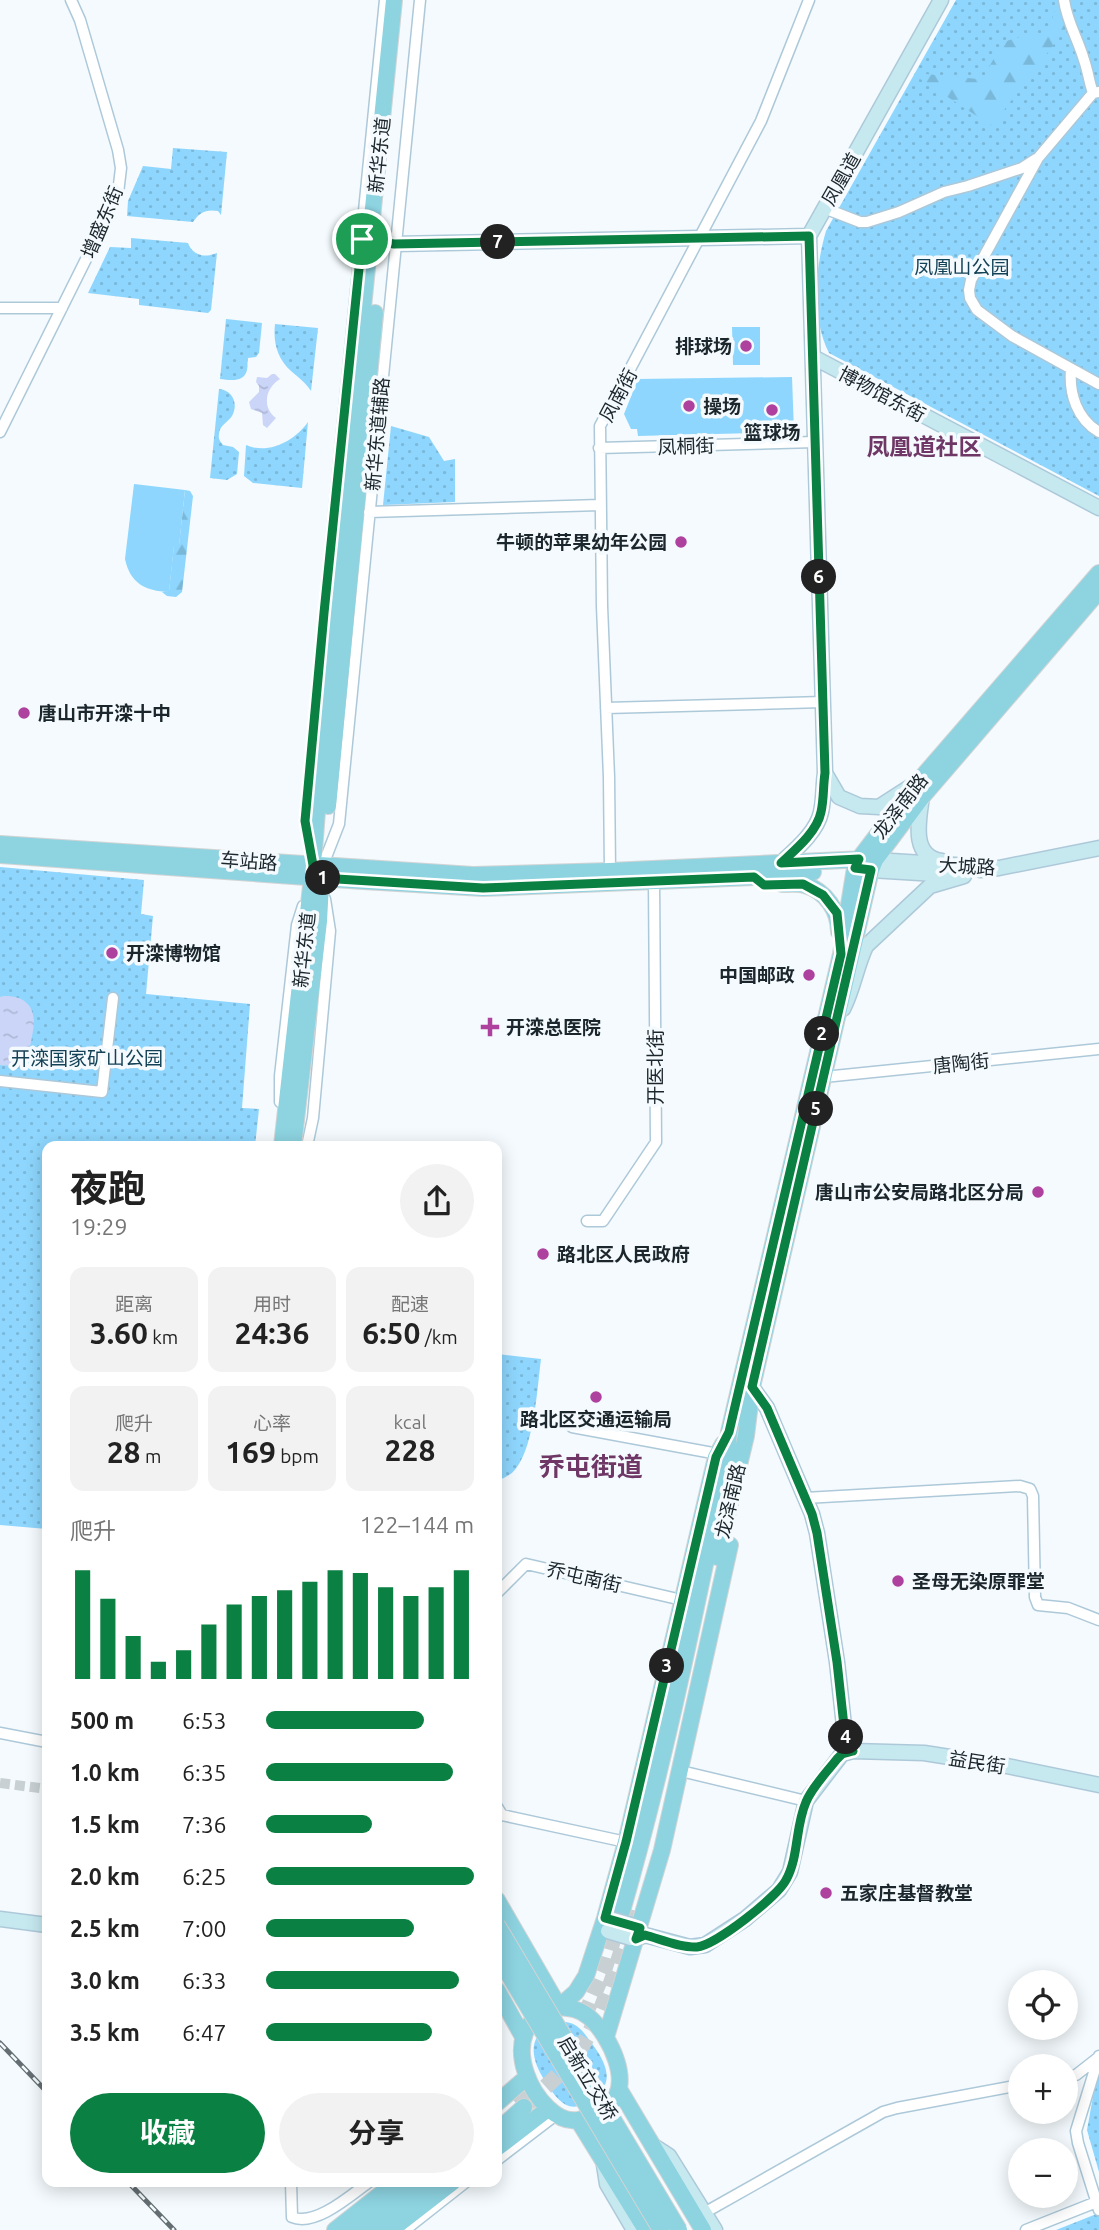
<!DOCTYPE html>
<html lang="zh">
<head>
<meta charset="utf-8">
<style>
	body { margin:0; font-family:Ubuntu,"Noto Sans SC",sans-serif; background:#f2f2f2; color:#222; height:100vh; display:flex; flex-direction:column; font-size:26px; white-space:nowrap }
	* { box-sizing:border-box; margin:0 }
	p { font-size:23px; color:#767676 }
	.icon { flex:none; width:38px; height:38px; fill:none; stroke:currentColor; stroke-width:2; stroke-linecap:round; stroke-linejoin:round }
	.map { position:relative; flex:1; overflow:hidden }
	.details { position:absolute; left:42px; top:1141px; width:460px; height:1046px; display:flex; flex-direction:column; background:#fff; border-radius:14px; box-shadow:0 4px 18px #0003 }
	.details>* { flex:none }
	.fabs { position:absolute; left:1008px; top:1970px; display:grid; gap:14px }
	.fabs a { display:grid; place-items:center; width:70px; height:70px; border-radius:50%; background:#fff; box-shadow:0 4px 18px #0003; font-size:35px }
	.pin { position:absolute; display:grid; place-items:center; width:60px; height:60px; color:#fff; margin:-30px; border:4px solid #fff; border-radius:50%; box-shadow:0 2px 7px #0007 }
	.km { position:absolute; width:35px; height:35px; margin:-18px; border-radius:50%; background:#222; color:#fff; font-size:19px; line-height:35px; text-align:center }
	.round { display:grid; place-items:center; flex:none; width:74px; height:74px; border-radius:37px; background:#f2f2f2 }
	.summary { display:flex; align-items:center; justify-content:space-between; height:119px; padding:0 28px }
	h1 { font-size:38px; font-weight:700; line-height:52px }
	.figures { display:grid; grid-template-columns:repeat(3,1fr); gap:10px; height:119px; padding:7px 28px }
	.figures div { display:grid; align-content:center; border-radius:14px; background:#f2f2f2; text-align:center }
	.figures b { font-size:30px; font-weight:700 }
	.figures small { font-size:19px; font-weight:400 }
	.figures p { font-size:19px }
	.chart { height:196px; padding:14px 28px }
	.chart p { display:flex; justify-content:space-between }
	.chart svg { width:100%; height:126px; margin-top:7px; stroke:#0b8043; stroke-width:6 }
	.button { display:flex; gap:14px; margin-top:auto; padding:14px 28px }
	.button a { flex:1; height:80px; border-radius:42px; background:#0b8043; color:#fff; font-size:28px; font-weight:700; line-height:80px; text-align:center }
	.button a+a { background:#f2f2f2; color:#222 }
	ul { padding:0 28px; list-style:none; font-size:23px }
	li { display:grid; grid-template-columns:112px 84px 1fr; align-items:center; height:52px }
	li i { height:18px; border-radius:9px; background:#0b8043 }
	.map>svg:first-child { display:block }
</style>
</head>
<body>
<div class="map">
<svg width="1099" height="2230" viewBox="0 0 1099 2230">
	<defs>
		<pattern id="grass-dots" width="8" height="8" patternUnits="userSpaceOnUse" patternTransform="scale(1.75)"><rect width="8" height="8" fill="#8ed6fd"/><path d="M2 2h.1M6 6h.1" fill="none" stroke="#7ab8d9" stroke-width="1.8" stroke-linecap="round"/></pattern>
		<pattern id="forest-firs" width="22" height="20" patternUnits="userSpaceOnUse" patternTransform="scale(1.75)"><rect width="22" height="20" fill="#8ed6fd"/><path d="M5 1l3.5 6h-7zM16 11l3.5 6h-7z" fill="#7ab8d9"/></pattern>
		<pattern id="water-ripples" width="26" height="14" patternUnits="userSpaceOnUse" patternTransform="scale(1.75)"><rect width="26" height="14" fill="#cbd5f8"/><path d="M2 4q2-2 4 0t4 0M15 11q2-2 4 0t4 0" fill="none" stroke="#aeb7d5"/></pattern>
	</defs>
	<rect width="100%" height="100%" fill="#f4fafd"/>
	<path fill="url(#grass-dots)" d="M956 0H1099V496L829 353C811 317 815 269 826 231Z
		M173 148 227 152 221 215 218 211C206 209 200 212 193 222L127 216 128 201 143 166 171 169Z
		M131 238 188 243C193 256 205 258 217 253L211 310 208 313 139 305V299L88 293 110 247 131 248Z
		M226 319 262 323 259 353 256 357 248 358C247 362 248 366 247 370 244 383 230 380 220 379Z
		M275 324 318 328 311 391C305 382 299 378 291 371 277 358 273 342 275 324Z
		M219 389C232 390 239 403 232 416 228 422 219 426 219 434 218 439 220 441 223 445L233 447 239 452 237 474 227 480 210 478Z
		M308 422 302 488 253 483 244 476 246 445C268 455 295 441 308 422Z
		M391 426 429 437 444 461 455 459V502L383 505Z
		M0 867 144 880 141 914 153 916 146 994 250 1004 242 1108 259 1109 255 1146H47V1529L0 1525Z
		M497 1354 541 1359C537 1389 534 1453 512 1473 508 1476 502 1479 497 1481Z
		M566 2022C580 2024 585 2035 593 2045 606 2063 615 2082 595 2097 570 2117 559 2103 545 2081 527 2054 528 2027 566 2022Z
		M1098 2069H1099V2172L1087 2130Z
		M1099 2213V2230H1056Z"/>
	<path fill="url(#forest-firs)" d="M1055 0H1062L1067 27 992 126 914 75 915 73 978 79 983 78 1003 42 1020 37H1041C1051 25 1055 15 1055 0Z
		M185 490 190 491 193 496 182 592 176 597 167 596 162 592 169 591 174 545H179Z"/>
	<path fill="#8ed6fd" d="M732 327H760V365H733Z
		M792 377 794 432 638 436 637 429H631L624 414 638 379Z
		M134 484 185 490 179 546H174L169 592C145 591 130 583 125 559Z"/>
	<path fill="url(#water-ripples)" d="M272 374H275L280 379C266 387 261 407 276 418L267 428 263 425 262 413 251 409 249 402 259 392V386L256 382 257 377 267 378Z
		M3 996C27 995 37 1009 33 1031 29 1052 29 1069 0 1065V997Z"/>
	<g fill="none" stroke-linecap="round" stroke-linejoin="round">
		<path stroke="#c9d0d3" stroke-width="10" stroke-dasharray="10 5" stroke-linecap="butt" d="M0 1783 47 1789"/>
		<path stroke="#c9d0d3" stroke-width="16" stroke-dasharray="16 8" stroke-linecap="butt" d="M584 2017 604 1971 616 1930
			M515 2102 533 2084
			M528 2103C544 2088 561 2074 574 2057 603 2020 621 1954 633 1910"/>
		<defs>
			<path id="street" d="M1064 0C1067 22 1078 39 1084 60 1088 71 1089 82 1093 93
				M1099 92 1093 93 1038 158 971 280 969 290 970 298 977 310 1012 336 1099 384
				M829 210 860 222H867L899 212 944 192 968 186 1022 168 1036 159
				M0 308H62
				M1071 370C1069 394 1077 419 1099 432
				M0 432 107 217 118 193 121 168 118 150 80 20 71 0
				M599 448 815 442
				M369 512 600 505
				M606 708 823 702
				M310 847 305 821 324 613 385 0
				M323 865 339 824 420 0
				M610 871 609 777 602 606 600 426 761 121 809 0
				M824 1077 1099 1049
				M0 1081 102 1092 113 998
				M280 1102V1076L297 925 303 906
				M307 1146 313 1118 330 931 325 899
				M587 1221H603L656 1142 654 881
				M572 1427 718 1454
				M805 1498 1020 1486 1030 1489 1033 1496 1035 1597 1038 1605 1068 1608 1099 1620
				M497 1593 526 1564 682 1600
				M0 1733 47 1742
				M681 1771 806 1801
				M497 1807 502 1815 626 1842
				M1099 2056 1076 2131 1078 2143 1099 2210
				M1066 2077 1076 2075 1099 2057
				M497 2160 557 2114
				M291 2182 292 2217C315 2227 350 2196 369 2182
				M704 2213 883 2112 897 2108 1020 2085
				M405 2230 466 2182
				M1026 2230 1099 2201"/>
			<path id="secondary" d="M371 240 394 244 809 236
				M813 357 1099 508
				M825 773 839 797 860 806 879 807 910 787
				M922 797C919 819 910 857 942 861
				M875 860 971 866 980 870 999 868 1099 848
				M781 863C795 850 817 832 821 812 824 799 823 786 825 773L809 236 941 0
				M871 870 952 875
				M843 1009C854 987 856 967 866 946L930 886 964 876
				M752 1387 767 1408 812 1514 817 1533 837 1662 845 1735 848 1744 853 1751
				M0 1919 47 1925
				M631 1938 636 1939 645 1935 690 1947 705 1945 745 1919 779 1890 790 1872 806 1801 842 1754 853 1751 924 1753 1007 1766 1099 1785
				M652 2145 669 2156 715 2230
				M604 2165 607 2184 634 2230"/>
			<path id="primary" d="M328 806 375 313
				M0 844 473 875 610 871 866 859
				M0 855 363 881 483 888 754 877 813 872
				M782 884C789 884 798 883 805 885 826 891 839 911 839 932
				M282 1146 312 877 332 615 394 0
				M293 1146 319 921 321 884
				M717 1557 746 1436 752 1387 871 870 875 860 922 797 1099 591
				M497 1900 559 2007
				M622 1911C664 1766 694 1617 725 1469L729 1432 841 954 855 868 859 859 917 783 1099 573
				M497 1990 522 2035
				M559 2007 576 1992 586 1976 605 1918 626 1842 716 1457 723 1444
				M559 2007C570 2008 580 2009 589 2017 609 2034 636 2087 607 2106 598 2111 588 2119 578 2120 538 2127 485 2024 559 2007Z
				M606 2037 662 1850 730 1545
				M619 2089 703 2230
				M497 2103 527 2077
				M578 2120 646 2230
				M497 2131 524 2107
				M497 2148 548 2109
				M335 2230 396 2182
				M353 2230 416 2182
				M373 2230 435 2182
				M391 2230 453 2182"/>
		</defs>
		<use href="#street" stroke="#adc9d9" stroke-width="13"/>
		<use href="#secondary" stroke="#adc9d9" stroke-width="17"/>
		<use href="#primary" stroke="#d2d4d5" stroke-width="18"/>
		<use href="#street" stroke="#fff" stroke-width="10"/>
		<use href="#secondary" stroke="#c6e9f0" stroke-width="14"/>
		<use href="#primary" stroke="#8dd3e0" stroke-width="16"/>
		<defs>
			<path id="rail" d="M0 2043 47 2092
				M128 2182 174 2230"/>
		</defs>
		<use href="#rail" stroke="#646e73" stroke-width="5"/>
		<use href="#rail" stroke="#f4fafd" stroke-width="2.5" stroke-dasharray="8" stroke-linecap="butt"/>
		<defs>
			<path id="secondary-bridge" d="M611 1919 634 1926
				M608 1931 631 1938"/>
			<path id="primary-bridge" d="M497 1925 679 2230
				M497 1955 661 2230"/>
		</defs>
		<use href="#secondary-bridge" stroke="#adc9d9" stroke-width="17" stroke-linecap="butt"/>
		<use href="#primary-bridge" stroke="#d2d4d5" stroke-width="18" stroke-linecap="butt"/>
		<use href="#secondary-bridge" stroke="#c6e9f0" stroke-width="14"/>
		<use href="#primary-bridge" stroke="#8dd3e0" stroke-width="16"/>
	</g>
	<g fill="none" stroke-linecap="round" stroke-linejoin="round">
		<defs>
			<path id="route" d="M809 236 825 773C823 786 824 799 821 812 817 832 795 850 781 863L859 859 855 868 871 870 752 1387 767 1408 812 1514 817 1533 837 1662 845 1735 848 1744 853 1751 842 1754 837 1759C827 1772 812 1787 806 1802 795 1827 799 1857 786 1880 777 1897 716 1945 697 1947 681 1948 660 1939 645 1935L636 1939 640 1928 605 1918 626 1842 716 1457 729 1432 841 954 837 913 823 895 803 884 764 885 754 877 483 888 321 878 312 877 313 865 305 821 324 613 362 239 394 244Z"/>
		</defs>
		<use href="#route" stroke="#fff" stroke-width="14"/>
		<use href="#route" stroke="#0b8043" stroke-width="9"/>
	</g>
	<g fill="#ae409e" stroke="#f4fafd" stroke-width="2.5">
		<circle cx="746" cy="346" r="7"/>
		<circle cx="689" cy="406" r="7"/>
		<circle cx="772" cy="410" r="7"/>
		<circle cx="681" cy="542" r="7"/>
		<circle cx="24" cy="713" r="7"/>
		<circle cx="112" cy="953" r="7"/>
		<circle cx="809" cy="975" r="7"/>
		<path d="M486.5 1016.5h7v7h7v7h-7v7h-7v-7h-7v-7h7z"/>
		<circle cx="1038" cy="1192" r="7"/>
		<circle cx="543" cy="1254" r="7"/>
		<circle cx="596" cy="1397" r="7"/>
		<circle cx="898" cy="1581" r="7"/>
		<circle cx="826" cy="1893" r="7"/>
	</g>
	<g text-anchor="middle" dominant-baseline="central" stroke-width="7" stroke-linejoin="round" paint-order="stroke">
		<g font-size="19" fill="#1c272d" stroke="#f4fafd">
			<text transform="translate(379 155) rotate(-84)">新华东道</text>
			<text transform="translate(841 179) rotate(-60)">凤凰道</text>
			<text transform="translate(102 222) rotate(-67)">增盛东街</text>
			<text transform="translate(882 394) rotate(28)">博物馆东街</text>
			<text transform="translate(618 395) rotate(-62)">凤南街</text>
			<text transform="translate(377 434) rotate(-85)">新华东道辅路</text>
			<text transform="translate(686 446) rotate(-2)">凤桐街</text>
			<text transform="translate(900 806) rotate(-52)">龙泽南路</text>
			<text transform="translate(249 861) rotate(4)">车站路</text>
			<text transform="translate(967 866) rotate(3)">大城路</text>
			<text transform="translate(304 950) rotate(-84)">新华东道</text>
			<text transform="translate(961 1063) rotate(-6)">唐陶街</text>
			<text transform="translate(655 1067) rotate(-90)">开医北街</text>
			<text transform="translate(730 1501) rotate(-77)">龙泽南路</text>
			<text transform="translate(584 1577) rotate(13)">乔屯南街</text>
			<text transform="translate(977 1762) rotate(9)">益民街</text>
			<text transform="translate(588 2078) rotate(59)">启新立交桥</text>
		</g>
		<g font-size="19" fill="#134156" stroke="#f4fafd">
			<text x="962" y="267">凤凰山公园</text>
			<text x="87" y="1058">开滦国家矿山公园</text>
		</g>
		<g font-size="19" font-weight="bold" fill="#1c272d" stroke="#f4fafd" text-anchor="start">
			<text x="732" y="346" text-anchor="end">排球场</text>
			<text x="703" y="406">操场</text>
			<text x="772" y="432" text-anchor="middle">篮球场</text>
			<text x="667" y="542" text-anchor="end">牛顿的苹果幼年公园</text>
			<text x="38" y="713">唐山市开滦十中</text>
			<text x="126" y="953">开滦博物馆</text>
			<text x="795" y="975" text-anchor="end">中国邮政</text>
			<text x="506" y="1027">开滦总医院</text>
			<text x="1024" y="1192" text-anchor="end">唐山市公安局路北区分局</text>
			<text x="557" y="1254">路北区人民政府</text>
			<text x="596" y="1419" text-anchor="middle">路北区交通运输局</text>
			<text x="912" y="1581">圣母无染原罪堂</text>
			<text x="840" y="1893">五家庄基督教堂</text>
		</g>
		<g font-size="23" font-weight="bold" fill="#6e3765" stroke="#f4fafd">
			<text x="924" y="446">凤凰道社区</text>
		</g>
		<g font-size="26" font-weight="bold" fill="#6e3765" stroke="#f4fafd">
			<text x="591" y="1466">乔屯街道</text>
		</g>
	</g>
</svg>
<div class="fabs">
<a><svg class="icon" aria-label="locate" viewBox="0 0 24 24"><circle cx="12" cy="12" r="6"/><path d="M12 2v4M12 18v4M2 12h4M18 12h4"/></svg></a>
<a>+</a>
<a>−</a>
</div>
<div class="pin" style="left:362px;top:239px;background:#1e9e55"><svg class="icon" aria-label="arrive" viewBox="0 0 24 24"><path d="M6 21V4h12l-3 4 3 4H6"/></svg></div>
<b class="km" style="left:323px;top:878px">1</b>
<b class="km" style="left:822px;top:1034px">2</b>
<b class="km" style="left:667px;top:1666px">3</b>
<b class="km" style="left:846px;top:1737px">4</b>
<b class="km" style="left:816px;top:1109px">5</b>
<b class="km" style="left:819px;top:577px">6</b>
<b class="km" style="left:498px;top:242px">7</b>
<section class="details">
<div class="summary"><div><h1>夜跑</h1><p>19:29</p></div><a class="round"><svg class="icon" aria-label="share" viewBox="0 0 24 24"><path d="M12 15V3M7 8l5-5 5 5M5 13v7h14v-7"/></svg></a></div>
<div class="figures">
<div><p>距离</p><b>3.60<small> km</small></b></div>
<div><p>用时</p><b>24:36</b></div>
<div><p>配速</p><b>6:50<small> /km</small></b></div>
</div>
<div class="figures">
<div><p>爬升</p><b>28<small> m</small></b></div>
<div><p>心率</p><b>169<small> bpm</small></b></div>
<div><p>kcal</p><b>228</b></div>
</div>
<div class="chart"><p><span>爬升</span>122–144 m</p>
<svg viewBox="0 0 160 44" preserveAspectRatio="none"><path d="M5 44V6M15 44V16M25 44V29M35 44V38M45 44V34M55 44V25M65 44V18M75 44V15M85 44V13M95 44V10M105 44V6M115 44V7M125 44V12M135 44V15M145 44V12M155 44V6"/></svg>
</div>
<ul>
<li><b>500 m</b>6:53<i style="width:76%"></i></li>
<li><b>1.0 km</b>6:35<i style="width:90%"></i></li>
<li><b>1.5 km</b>7:36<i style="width:51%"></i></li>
<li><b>2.0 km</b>6:25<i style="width:100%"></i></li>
<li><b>2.5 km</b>7:00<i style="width:71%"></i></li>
<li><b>3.0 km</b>6:33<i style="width:93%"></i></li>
<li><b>3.5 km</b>6:47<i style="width:80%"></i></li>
</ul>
<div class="button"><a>收藏</a><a>分享</a></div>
</section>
</div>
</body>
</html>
